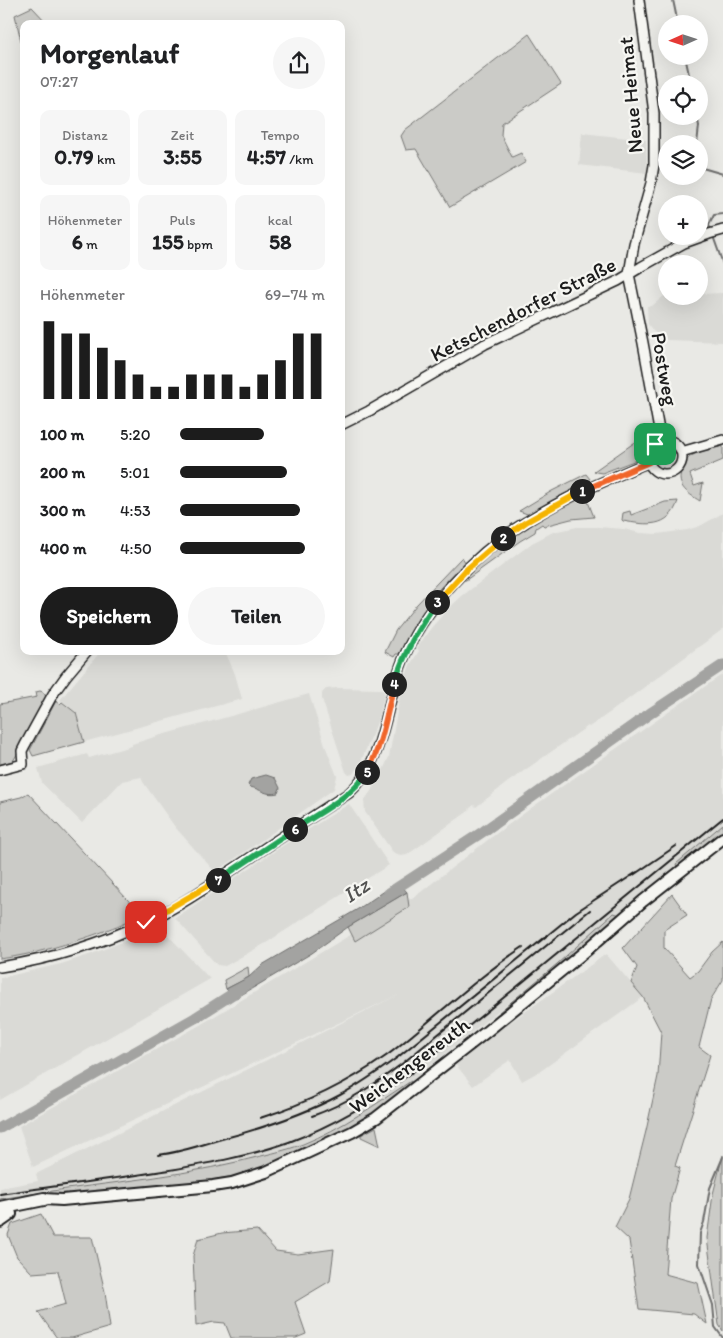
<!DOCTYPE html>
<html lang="de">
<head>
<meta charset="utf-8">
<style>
	body { margin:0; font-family:Itim,sans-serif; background:#f6f6f6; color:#202124; height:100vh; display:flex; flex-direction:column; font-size:19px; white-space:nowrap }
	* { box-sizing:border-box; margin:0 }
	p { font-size:16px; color:#757577 }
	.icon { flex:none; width:28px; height:28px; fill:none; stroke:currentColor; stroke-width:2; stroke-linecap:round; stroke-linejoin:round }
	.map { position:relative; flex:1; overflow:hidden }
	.side { position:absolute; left:20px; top:20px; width:325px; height:635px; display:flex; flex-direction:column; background:#fff; border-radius:10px; box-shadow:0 5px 20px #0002 }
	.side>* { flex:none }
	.needle { width:32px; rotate:267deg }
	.buttons { position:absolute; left:658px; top:15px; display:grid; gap:10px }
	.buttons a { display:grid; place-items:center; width:50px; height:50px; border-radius:50%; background:#fff; box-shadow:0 5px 20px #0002; font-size:25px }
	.pin { position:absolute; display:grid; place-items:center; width:42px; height:42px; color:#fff; margin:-21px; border-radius:10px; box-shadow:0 2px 8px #0006 }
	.km { position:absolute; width:25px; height:25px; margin:-12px; border-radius:50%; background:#222; color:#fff; font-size:14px; line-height:25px; text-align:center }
	.round { display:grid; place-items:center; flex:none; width:52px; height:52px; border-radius:26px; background:#f6f6f6 }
	.head { display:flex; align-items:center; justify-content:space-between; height:85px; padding:0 20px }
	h1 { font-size:28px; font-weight:800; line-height:38px }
	.metrics { display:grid; grid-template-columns:repeat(3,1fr); gap:8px; height:85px; padding:5px 20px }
	.metrics div { display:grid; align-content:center; border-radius:10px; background:#f6f6f6; text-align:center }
	.metrics b { font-size:21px; font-weight:800 }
	.metrics small { font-size:14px; font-weight:400 }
	.metrics p { font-size:14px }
	.chart { height:140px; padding:10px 20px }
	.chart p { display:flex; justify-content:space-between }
	.chart svg { width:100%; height:90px; margin-top:5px; stroke:#1c1c1c; stroke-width:6 }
	.cta { display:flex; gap:10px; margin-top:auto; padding:10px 20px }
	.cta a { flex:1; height:58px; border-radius:30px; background:#1c1c1c; color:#fff; font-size:20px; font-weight:800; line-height:58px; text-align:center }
	.cta a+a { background:#f6f6f6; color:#202124 }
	ul { padding:0 20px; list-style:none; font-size:16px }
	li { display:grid; grid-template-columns:80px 60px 1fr; align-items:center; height:38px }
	li i { height:12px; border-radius:6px; background:#1c1c1c }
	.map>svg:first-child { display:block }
</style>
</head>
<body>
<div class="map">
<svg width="723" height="1338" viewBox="0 0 723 1338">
	<rect width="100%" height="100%" fill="#e9e9e5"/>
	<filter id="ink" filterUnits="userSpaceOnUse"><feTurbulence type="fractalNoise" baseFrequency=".02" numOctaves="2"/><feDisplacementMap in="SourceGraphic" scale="10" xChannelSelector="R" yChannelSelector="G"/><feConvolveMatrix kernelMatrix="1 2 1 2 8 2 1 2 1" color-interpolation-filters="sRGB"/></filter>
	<g filter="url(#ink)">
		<path fill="#dadad6" d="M582 133 646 140 647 173 579 165Z
			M723 293V342L667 340 653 331 648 324 647 306H652L664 296H699V294Z
			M723 513V629L612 711 589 727 588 726 508 782 476 807 474 805 469 809 470 810 407 855 401 856 397 855 392 851 365 812 364 801 378 781 389 757 401 690 410 665 419 651 417 648 431 628 447 610 462 596 532 543 553 532 577 527H598L624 529 640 533 657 534 687 530 700 526Z
			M101 651H225L235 674 242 699 84 742 76 713 60 700Z
			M723 674V830L411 1081 353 1119 302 1144 254 1158 210 1168 105 1184 42 1191 0 1199V1188L38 1181 36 1174 400 994 33 1167 19 1126 200 1025 417 895 489 839 534 806Z
			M337 688 381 689 385 693 378 720 362 759 353 774 349 775 346 772 322 699V693L326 689Z
			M309 694 326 748 337 776 334 789 255 845 215 872 175 827 143 782 141 777 122 781 82 823 42 783 38 768 87 754 89 758 132 746V744L161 735 206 723Z
			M349 804 389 865 306 917 266 943 225 966 217 965 175 918 290 841Z
			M158 928 162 929 210 979 0 1100V978L61 964 89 955Z
			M606 954 643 997 542 1070 522 1081 510 1060 473 1086 456 1065 494 1034Z"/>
		<path fill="#cbcbc7" stroke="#747472" d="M32 7 48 24H24V54L15 15Z
			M529 34 561 84 502 123 501 135 512 157 521 153 526 162 450 207 416 149 406 150 401 136 405 130Z
			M651 434C649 442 644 453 639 459L602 473 596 472 594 471 641 438Z
			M723 446V460L690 474 694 486 703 483 700 501C687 493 674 485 683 467 686 462 687 458 693 455 701 450 713 449 723 446Z
			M586 474 590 479 530 515 519 511 552 491Z
			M585 494 594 517 571 519 544 526 542 524 536 528 535 532 520 541 466 580H464V577L485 557 511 536Z
			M678 501C669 529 646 525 623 521L622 520 623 513 630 511 631 515 665 502Z
			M462 557 465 562 440 588 419 617 399 654H396L394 657 385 652 396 630 417 604Z
			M40 691 43 692 47 698 32 729 13 761 0 764V704L37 697 36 692Z
			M56 701 60 704 62 702 76 713 84 742 33 756 30 750Z
			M28 793 141 914C129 922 116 926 102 932 69 944 35 954 0 959V802L21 797Z
			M723 824V832L677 867 676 864Z
			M407 892 409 907 355 941 348 927Z
			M672 894 687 915 664 930V948L690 977 698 971 712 952 723 942V980L711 999 699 1047 710 1055 675 1166 680 1168 671 1199 665 1274 698 1283 707 1324 694 1314 639 1309 629 1240 615 1227 629 1199 646 1131 658 1076 661 1032 643 997 631 983 637 967 623 948Z
			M614 913 620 915 569 958 501 1013 499 1012 557 964Z
			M248 967 249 977 226 989 224 980Z
			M411 1081 408 1087 382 1109 367 1119 299 1151 255 1170 235 1176 199 1182 0 1205V1199C80 1185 162 1180 241 1161 260 1156 285 1151 303 1144 342 1128 376 1104 411 1081Z
			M376 1127 380 1146 361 1137V1135Z
			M723 1155V1331L719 1325 707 1238 713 1194Z
			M41 1214 53 1237H92L105 1292 110 1327 72 1338H57L38 1312 66 1304 58 1271 32 1273 17 1257 8 1235 12 1224Z
			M257 1230 276 1251 298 1254 334 1249 330 1281 295 1302 306 1334 296 1338H231L225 1323 214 1322 196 1326 193 1256 198 1239 222 1233Z"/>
		<path fill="#a3a3a1" stroke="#6d6d6c" d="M266 775 275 778 280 788 278 793C266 796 261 789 250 787L248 785 251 779Z
			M398 882 407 892 348 927 312 953 236 998 226 989 249 977 262 965 358 909Z"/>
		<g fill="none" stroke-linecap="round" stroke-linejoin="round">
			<path stroke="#6d6d6c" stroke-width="2" d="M673 0 678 24
				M685 56 691 84
				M697 144 699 126 697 116
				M699 167 723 174
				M711 232 709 225 714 215 723 214
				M713 236 723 264
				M723 1338 715 1327 713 1305 699 1264 700 1233 704 1222 710 1188 723 1157"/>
			<path stroke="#a3a3a1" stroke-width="11" d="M389 893 484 831 652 712 723 665
				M0 1128 195 1018 245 986"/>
			<defs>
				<path id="minor" d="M639 0 654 113V165L651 183 634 244 629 274 643 343 661 441
					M341 425 369 411 485 344 618 281 641 267 684 243 709 234 723 230
					M648 457a17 17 0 1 1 34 0a17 17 0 1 1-34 0Z
					M681 452 723 440
					M0 770 23 764 22 751 25 745 53 694 66 676 87 651
					M0 967C51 959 101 944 148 921 181 906 211 884 241 864 277 840 313 816 349 793 384 763 385 707 401 665 421 610 476 552 526 522 565 497 607 480 649 462"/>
				<path id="major" d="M44 1199 62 1200 116 1195 213 1186 232 1183 266 1172 352 1132 376 1118 486 1032 588 949 643 901 723 838"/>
				<path id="highway" d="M0 1208 44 1199
					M0 1221 10 1214"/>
			</defs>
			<use href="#minor" stroke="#1c1c1c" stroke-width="12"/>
			<use href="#major" stroke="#1c1c1c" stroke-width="14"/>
			<use href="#highway" stroke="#1c1c1c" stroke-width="16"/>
			<use href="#minor" stroke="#f6f6f2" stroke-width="9"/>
			<use href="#major" stroke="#f6f6f2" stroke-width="10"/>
			<use href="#highway" stroke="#f6f6f2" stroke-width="12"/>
			<path stroke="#1c1c1c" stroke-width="2" d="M632 876 676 846
				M312 1116C346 1104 374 1085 403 1063L590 910
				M260 1118C304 1104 348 1083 386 1056 396 1049 406 1040 416 1032 451 1003 485 972 523 947
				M158 1155C178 1153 199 1146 218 1140 260 1129 301 1116 340 1095 361 1084 379 1071 398 1057L576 912 637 872
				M0 1194C57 1186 113 1179 170 1170 210 1163 250 1156 289 1142 334 1125 376 1100 414 1071L723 818"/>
		</g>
	</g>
	<g fill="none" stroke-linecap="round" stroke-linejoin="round" filter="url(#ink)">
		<defs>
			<path id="split-1" d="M582 491 649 462C648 454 650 450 655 444"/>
			<path id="split-2" d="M503 538 526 522 582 491"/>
			<path id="split-3" d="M437 602 466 570 503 538"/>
			<path id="split-4" d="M394 684C404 654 418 627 437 602"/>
			<path id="split-5" d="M367 772C382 747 387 712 394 684"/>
			<path id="split-6" d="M295 829C318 813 353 796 367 772"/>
			<path id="split-7" d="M218 880 295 829"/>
			<path id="split-8" d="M146 922 218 880"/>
		</defs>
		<use href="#split-1" stroke="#fff" stroke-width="10"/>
		<use href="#split-2" stroke="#fff" stroke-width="10"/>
		<use href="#split-3" stroke="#fff" stroke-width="10"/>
		<use href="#split-4" stroke="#fff" stroke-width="10"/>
		<use href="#split-5" stroke="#fff" stroke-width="10"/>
		<use href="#split-6" stroke="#fff" stroke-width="10"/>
		<use href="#split-7" stroke="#fff" stroke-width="10"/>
		<use href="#split-8" stroke="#fff" stroke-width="10"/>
		<use href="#split-1" stroke="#f0652b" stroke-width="6"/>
		<use href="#split-2" stroke="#f5b400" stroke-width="6"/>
		<use href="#split-3" stroke="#f5b400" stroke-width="6"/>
		<use href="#split-4" stroke="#22a559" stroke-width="6"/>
		<use href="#split-5" stroke="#f0652b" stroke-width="6"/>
		<use href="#split-6" stroke="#22a559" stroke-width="6"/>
		<use href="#split-7" stroke="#22a559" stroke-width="6"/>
		<use href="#split-8" stroke="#f5b400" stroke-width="6"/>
	</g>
	<g text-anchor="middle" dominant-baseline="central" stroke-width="4.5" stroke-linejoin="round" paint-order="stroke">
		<g font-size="21" fill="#1c1c1c" stroke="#f6f6f2">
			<text transform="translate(630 95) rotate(-95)">Neue Heimat</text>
			<text transform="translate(523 309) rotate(-27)">Ketschendorfer Straße</text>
			<text transform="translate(665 369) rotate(80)">Postweg</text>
			<text transform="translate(409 1065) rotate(-37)">Weichengereuth</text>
		</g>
		<g font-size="22" font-style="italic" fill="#525251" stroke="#f6f6f2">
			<text transform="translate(356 890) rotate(-34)">Itz</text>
		</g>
	</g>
</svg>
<div class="buttons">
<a><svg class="needle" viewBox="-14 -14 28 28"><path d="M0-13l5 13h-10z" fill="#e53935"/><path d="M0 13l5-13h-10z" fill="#757577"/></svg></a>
<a><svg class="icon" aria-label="locate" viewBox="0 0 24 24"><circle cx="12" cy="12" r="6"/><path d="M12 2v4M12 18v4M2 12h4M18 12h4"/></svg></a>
<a><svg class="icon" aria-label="layers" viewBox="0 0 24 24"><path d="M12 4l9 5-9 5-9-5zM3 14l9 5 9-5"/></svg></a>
<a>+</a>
<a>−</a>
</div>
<div class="pin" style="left:655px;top:444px;background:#1e9e55"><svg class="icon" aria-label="arrive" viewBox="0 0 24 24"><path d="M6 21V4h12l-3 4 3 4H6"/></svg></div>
<div class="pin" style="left:146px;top:922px;background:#d93025"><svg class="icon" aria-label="check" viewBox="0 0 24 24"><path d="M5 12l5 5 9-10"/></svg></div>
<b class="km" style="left:582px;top:491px">1</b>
<b class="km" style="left:503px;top:538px">2</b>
<b class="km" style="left:437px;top:602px">3</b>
<b class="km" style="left:394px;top:684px">4</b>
<b class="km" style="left:367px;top:772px">5</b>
<b class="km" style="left:295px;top:829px">6</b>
<b class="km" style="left:218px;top:880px">7</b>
<section class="side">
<div class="head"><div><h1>Morgenlauf</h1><p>07:27</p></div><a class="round"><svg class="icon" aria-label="share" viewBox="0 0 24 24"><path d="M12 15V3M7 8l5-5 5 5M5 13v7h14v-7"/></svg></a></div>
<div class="metrics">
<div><p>Distanz</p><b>0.79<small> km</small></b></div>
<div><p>Zeit</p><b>3:55</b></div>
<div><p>Tempo</p><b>4:57<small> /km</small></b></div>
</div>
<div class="metrics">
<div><p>Höhenmeter</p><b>6<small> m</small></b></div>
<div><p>Puls</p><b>155<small> bpm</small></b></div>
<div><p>kcal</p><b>58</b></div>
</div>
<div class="chart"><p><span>Höhenmeter</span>69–74 m</p>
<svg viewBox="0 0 160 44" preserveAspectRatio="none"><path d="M5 44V6M15 44V12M25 44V12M35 44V19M45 44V25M55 44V32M65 44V38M75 44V38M85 44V32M95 44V32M105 44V32M115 44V38M125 44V32M135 44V25M145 44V12M155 44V12"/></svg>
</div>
<ul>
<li><b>100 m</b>5:20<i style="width:58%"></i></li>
<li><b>200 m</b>5:01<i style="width:74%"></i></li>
<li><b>300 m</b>4:53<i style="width:83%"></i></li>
<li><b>400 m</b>4:50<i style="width:86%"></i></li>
</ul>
<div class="cta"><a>Speichern</a><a>Teilen</a></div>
</section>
</div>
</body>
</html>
